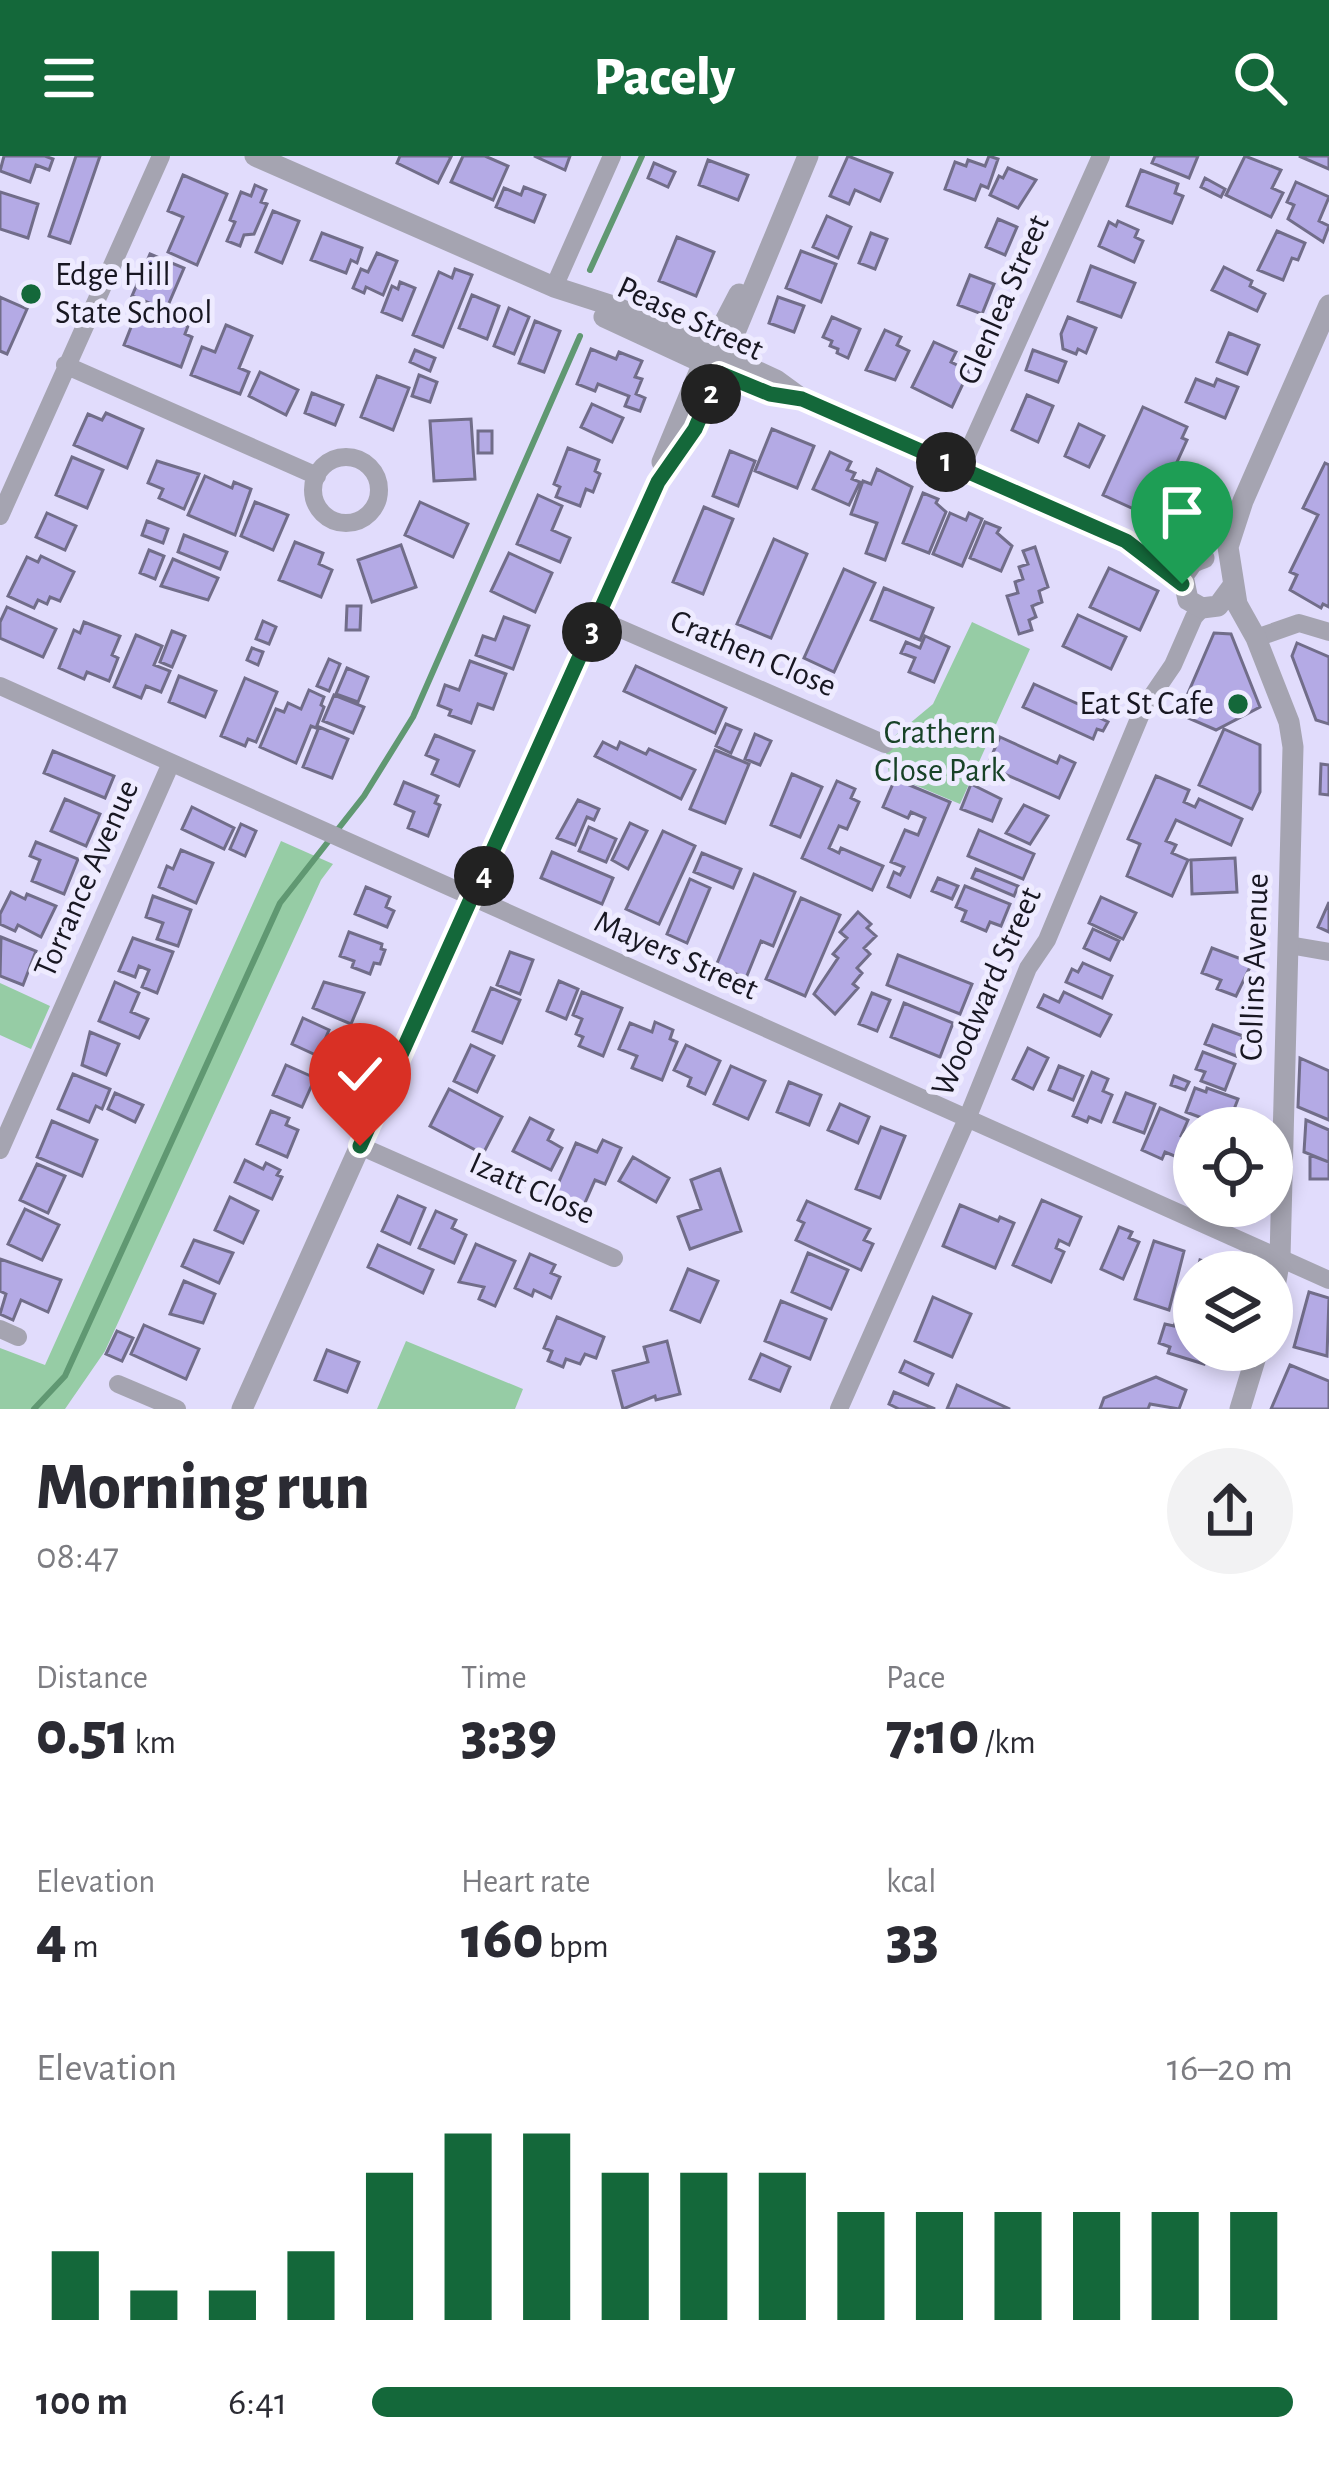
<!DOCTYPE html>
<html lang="en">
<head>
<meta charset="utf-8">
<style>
	body { margin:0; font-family:"Alegreya Sans",sans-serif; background:#f2f2f3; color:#2b2b33; height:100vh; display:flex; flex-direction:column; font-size:45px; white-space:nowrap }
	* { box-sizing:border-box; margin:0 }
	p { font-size:39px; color:#7c7c81 }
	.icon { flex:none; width:66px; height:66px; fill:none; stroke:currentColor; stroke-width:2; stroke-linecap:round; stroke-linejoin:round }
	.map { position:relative; height:1253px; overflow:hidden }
	.side { display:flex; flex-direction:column; background:#fff; flex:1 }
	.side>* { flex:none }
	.fabs { position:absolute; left:1173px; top:951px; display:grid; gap:24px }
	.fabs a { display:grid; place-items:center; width:120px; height:120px; border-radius:50%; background:#fff; box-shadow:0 6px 18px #0003; font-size:60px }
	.pin { position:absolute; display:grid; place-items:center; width:102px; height:102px; color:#fff; margin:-123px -51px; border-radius:50% 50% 50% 0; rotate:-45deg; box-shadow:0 0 12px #0007 }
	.pin .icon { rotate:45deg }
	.km { position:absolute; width:60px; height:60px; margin:-30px; border-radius:50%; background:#222; color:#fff; font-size:33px; line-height:60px; text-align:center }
	.round { display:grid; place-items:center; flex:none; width:126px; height:126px; border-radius:63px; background:#f2f2f3 }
	.overview { display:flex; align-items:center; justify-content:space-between; height:204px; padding:0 36px }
	h1 { font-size:66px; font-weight:800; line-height:90px }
	.metrics { display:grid; grid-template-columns:repeat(3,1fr); gap:18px; height:204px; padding:12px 36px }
	.metrics div { display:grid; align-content:center }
	.metrics b { font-size:60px; font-weight:800 }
	.metrics small { font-size:33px; font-weight:400 }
	.metrics p { font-size:33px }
	.chart { height:336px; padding:24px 36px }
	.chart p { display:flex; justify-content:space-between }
	.chart svg { width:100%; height:216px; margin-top:12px; stroke:#14683a; stroke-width:6 }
	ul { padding:0 36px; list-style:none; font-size:39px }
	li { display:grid; grid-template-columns:192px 144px 1fr; align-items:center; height:90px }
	li i { height:30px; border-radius:15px; background:#14683a }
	header { display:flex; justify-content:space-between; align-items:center; height:156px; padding:0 36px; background:#14683a; color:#fff; font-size:54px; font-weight:800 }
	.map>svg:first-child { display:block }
</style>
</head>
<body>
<header><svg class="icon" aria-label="menu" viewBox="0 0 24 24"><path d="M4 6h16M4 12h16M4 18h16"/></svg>Pacely<svg class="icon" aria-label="search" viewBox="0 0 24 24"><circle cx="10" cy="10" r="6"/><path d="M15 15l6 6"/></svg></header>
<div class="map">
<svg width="1329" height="1253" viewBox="0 0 1329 1253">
	<rect width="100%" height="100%" fill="#e1dcfc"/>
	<path fill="#96cca5" d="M972 466 1030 493 960 648 889 618 885 588 933 548Z
		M281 685 333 708 321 724 105 1195 65 1253H0V1192L45 1209Z
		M0 827 50 850 31 893 0 879Z
		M406 1185 523 1233 515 1253H377Z"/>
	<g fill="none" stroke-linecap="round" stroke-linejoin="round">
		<path stroke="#609872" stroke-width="6" d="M590 114 642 0
			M34 1253 65 1220 280 747 364 640 413 561 580 180"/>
	</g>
	<path fill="#b4aae5" stroke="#716d89" stroke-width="3" d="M4 0H45L53 3 49 14 36 9 30 26 0 15Z
		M76 0H100L70 87 49 80Z
		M400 0H448L451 1 438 27 397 7Z
		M463 0H485L508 10 493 44 451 26Z
		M534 0H570L565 14Z
		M848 0 892 17 880 45 855 34 849 48 830 40Z
		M989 0 998 3 988 32 981 29 975 44 945 33 955 6 966 10 968 4 985 10Z
		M1155 0H1198L1189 22 1152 7Z
		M1245 0 1281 14 1272 32 1283 37 1271 61 1226 39Z
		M1299 0H1329V13Z
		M708 4 748 19 738 44 699 29Z
		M654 7 675 16 668 31 648 22Z
		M1008 12 1036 24 1018 52 990 39 999 20 1003 22Z
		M1141 14 1178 28 1175 37 1183 40 1172 67 1127 50Z
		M183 19 227 38 197 109 168 96 183 61 168 55Z
		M1205 22 1225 33 1221 41 1201 31Z
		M1296 26 1329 41 1319 65 1329 70 1323 86 1288 63 1294 49 1287 46Z
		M255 29 266 34 261 46 267 48 254 78 244 79 240 90 227 85 235 66 230 64 241 36 251 40Z
		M524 31 545 39 534 66 496 51 504 32 521 39Z
		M0 36 38 48 28 82 0 73Z
		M273 55 299 65 282 107 256 96Z
		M827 60 851 71 838 102 813 91Z
		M998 63 1017 71 1005 99 986 91Z
		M1118 65 1138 74 1135 81 1143 85 1134 106 1099 90 1109 66 1116 70Z
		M1277 75 1305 87 1298 104 1292 102 1283 124 1258 114Z
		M322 77 362 92 357 107 351 104 346 117 311 104Z
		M871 77 887 83 875 113 859 107Z
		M677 81 714 96 696 140 659 125Z
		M801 95 836 108 821 146 786 132Z
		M377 97 397 105 383 139 366 131 364 137 353 132 361 113 368 116Z
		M150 98 184 112 166 154 132 140Z
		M1091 110 1135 127 1121 161 1078 145Z
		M1224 111 1252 125 1250 130 1265 138 1257 155 1212 134Z
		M455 113 472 119 443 191 413 179 439 116 452 122Z
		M970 119 994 128 982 158 958 149Z
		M400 126 415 132 402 164 382 156 392 130 398 133Z
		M472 139 499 150 487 183 459 172Z
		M0 141 27 153 7 198 0 195Z
		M778 141 804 150 794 176 769 167Z
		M509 152 529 161 514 198 494 190Z
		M147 154 162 160 160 167 169 170 171 164 188 170 185 178 192 181 181 211 124 189 137 156 145 160Z
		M832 161 860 173 848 202 837 197 838 193 830 190 832 185 823 181Z
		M1068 161 1096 172 1086 197 1078 193 1076 198 1063 193 1061 178Z
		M535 165 560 175 544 216 519 207Z
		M226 169 252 180 239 212 249 216 240 238 191 219 202 191 215 196Z
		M885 174 901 181 897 189 909 195 895 224 866 214Z
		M1229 177 1259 189 1247 218 1217 206Z
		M934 186 956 196 951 206 969 215 952 251 912 231Z
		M591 193 616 203 619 196 642 205 635 221 642 223 636 238 645 242 640 255 625 250 629 240 598 228 595 235 577 228Z
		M415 194 435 202 430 215 410 206Z
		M1033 194 1066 206 1058 226 1026 214Z
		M260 216 298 234 286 259 249 240Z
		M419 219 437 226 430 246 412 240Z
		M377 220 409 232 393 274 361 261Z
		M1196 223 1214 230 1217 223 1238 231 1225 262 1186 246Z
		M312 237 343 249 335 269 305 257Z
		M1027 239 1053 250 1038 286 1012 274Z
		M592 248 623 262 612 286 581 271Z
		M1143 251 1187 271 1182 282 1187 284 1156 352 1151 350 1147 359 1103 339Z
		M106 257 143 273 127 312 74 289 88 258 102 264Z
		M471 263 475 323 434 325 430 265Z
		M1079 268 1104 280 1089 311 1065 300Z
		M772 273 814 290 797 332 755 315Z
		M478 275H492V297H478Z
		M568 292 599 304 595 315 600 318 593 336 586 333 580 350 556 341 560 331 554 328Z
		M730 295 755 305 738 350 713 340Z
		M830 296 851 306 847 314 855 317 852 323 860 326 849 349 813 333Z
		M72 301 103 314 87 352 56 339Z
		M157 305 199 318 184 353 159 342 163 333 148 327Z
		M1325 307 1329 309V451L1323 448 1321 452 1290 434 1297 419 1290 416 1318 359 1303 352Z
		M877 313 912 331 885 404 866 397 877 367 851 358 863 325 871 328Z
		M205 320 232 332 234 326 251 333 235 379 188 359Z
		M923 337 938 343 936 347 946 356 929 397 903 387Z
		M538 339 562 350 552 374 570 382 560 406 517 388Z
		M255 346 288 359 273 394 241 380Z
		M420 346 468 368 453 401 405 379Z
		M704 351 733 363 703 438 673 426Z
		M47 357 76 370 65 394 36 381Z
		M950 357 966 364 969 357 982 363 962 410 933 398Z
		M147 365 168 373 163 387 142 379Z
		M985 366 1000 372 997 377 1012 390 1001 415 970 402Z
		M184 379 227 396 220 413 178 396Z
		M774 383 807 398 771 482 737 468Z
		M295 386 323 397 319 408 332 414 321 441 279 424Z
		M401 389 416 431 372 446 358 404Z
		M1035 391 1048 431 1039 435 1042 446 1032 450 1036 461 1029 464 1032 474 1019 478 1007 440 1018 437 1015 426 1023 423 1019 411 1028 408 1023 395Z
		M149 394 164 400 155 423 140 417Z
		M509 397 552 417 535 456 491 435Z
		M41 400 74 416 60 445 50 441 47 448 38 444 34 452 8 440 27 401 38 406Z
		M173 403 218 422 208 444 161 430Z
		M1109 412 1158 435 1140 474 1090 451Z
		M844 413 875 427 834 516 804 502Z
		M884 432 933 452 920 484 871 464Z
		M347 450H361L360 474H346Z
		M7 451 56 473 43 501 0 482V466Z
		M1078 459 1126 481 1111 513 1063 490Z
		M504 461 529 470 513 513 476 499 483 480 495 484Z
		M263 465 276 471 269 488 256 483Z
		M84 466 120 480 112 499 118 502 109 525 87 516 84 523 59 512 74 474 80 477Z
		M172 475 185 480 172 511 160 506Z
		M1214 477 1231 478 1260 551 1216 574 1179 558Z
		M136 479 162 490 154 509 170 515 161 536 146 530 141 542 114 531Z
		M925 480 949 491 934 526 909 516 915 502 901 497 906 486 920 492Z
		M1297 487 1329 501V568L1316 564 1292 500Z
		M252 492 263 496 258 509 247 504Z
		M329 503 340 508 329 535 317 530Z
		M470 505 506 518 493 553 478 548 471 567 449 559 451 554 438 549 445 529 459 534Z
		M636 510 726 552 715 577 624 535Z
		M347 512 368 521 358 546 336 538Z
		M179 520 216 535 205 561 169 546Z
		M245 522 277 536 256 586 248 583 245 590 221 580Z
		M1034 528 1100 558 1098 561 1108 566 1103 575 1097 573 1093 583 1023 551Z
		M309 534 324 541 321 549 324 551 316 572 311 570 296 607 260 591 276 553 284 556 288 547 301 553Z
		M334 539 364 551 353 577 323 565Z
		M726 568 741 574 731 597 716 590Z
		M319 571 348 583 332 622 303 611Z
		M1224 573 1260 589V636L1252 653 1199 629Z
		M755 578 771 585 760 609 745 603Z
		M435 579 474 595 459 630 432 618 438 604 426 599Z
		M1000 581 1057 607 1060 600 1075 607 1059 642 987 610Z
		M603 586 617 593 620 586 646 598 649 593 695 614 681 643 595 600Z
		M715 594 749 608 725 667 690 653Z
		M53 595 114 620 105 642 44 617Z
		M1321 608 1329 609V639L1320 638Z
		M792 618 822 631 800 681 771 669Z
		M1156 620 1189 634 1184 646 1195 651 1199 643 1242 663 1231 689 1176 664 1166 685 1176 689 1172 697 1188 704 1172 740 1127 720 1140 688 1128 683Z
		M895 623 950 646 910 741 888 731 894 716 900 719 904 711 891 706 905 674 918 679 925 662 911 656 908 662 883 651Z
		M837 625 855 633 851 642 859 646 847 673 839 670 829 692 839 697 841 692 883 710 872 734 802 702Z
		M404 626 438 640 435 647 440 649 428 680 408 672 414 656 395 648Z
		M971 628 1001 643 992 665 961 653Z
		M65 643 100 658 86 690 51 675Z
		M578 644 599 653 594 664 587 661 575 689 557 682Z
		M1024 649 1048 660 1030 688 1006 677Z
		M192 651 234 672 224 693 182 673Z
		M630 667 647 675 628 713 612 704Z
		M241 668 256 675 245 700 230 693Z
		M589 671 616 683 606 706 579 695Z
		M979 674 1034 698 1023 723 968 700Z
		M663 675 695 690 659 768 626 753Z
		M36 686 78 703 64 738 32 725 40 704 30 700Z
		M181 694 213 707 196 747 159 731 167 710 173 713Z
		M552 696 613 722 602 748 541 722Z
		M702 697 741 713 733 732 694 716Z
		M1235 702 1237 736 1192 738 1191 704Z
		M976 713 1018 730 1014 740 972 722Z
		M754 718 795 736 773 790 761 785 746 822 716 810Z
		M938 722 958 730 952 743 932 735Z
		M690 723 710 732 687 787 667 778Z
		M965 730 1010 748 1001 770 990 766 986 775 962 765 966 755 956 751Z
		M366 731 390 741 386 751 394 755 387 771 355 758Z
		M11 736 25 743 27 738 56 750 41 781 18 769 15 775 0 768V758Z
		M153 740 191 754 178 790 157 783 163 767 146 761Z
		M1101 741 1136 757 1123 783 1089 767Z
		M801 742 840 759 805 840 766 823Z
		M1329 746V776L1318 771Z
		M858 756 871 768 867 772 876 780 864 792 870 798 857 812 862 817 853 828 858 832 835 858 814 838 838 802 833 798 847 782 840 776Z
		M1093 773 1119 785 1110 804 1084 792Z
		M349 776 382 788 381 793 385 794 380 808 374 807 370 818 352 811 354 805 340 800Z
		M1 781 36 795 23 829 0 820Z
		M133 782 173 796 157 837 142 831 149 814 139 810 135 821 119 815Z
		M1212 792 1252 807 1236 840 1217 833 1221 824 1202 817Z
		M510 796 533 804 520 838 497 829Z
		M898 799 972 828 960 858 887 829Z
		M1083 807 1112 820 1102 842 1066 826 1072 813 1078 816Z
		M559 825 578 833 566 863 547 855Z
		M115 826 139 837 131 856 148 863 139 882 99 865Z
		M324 826 364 837 351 868 313 852Z
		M491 832 520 844 502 887 473 875Z
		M582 836 622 852 603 900 579 890 583 881 576 878 582 863 573 859Z
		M1064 836 1111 859 1100 880 1038 851 1044 839 1059 846Z
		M872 837 890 844 877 875 859 868Z
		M904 847 953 867 940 901 891 881Z
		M303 862 329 874 318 900 292 888Z
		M655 866 673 874 670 883 677 886 662 924 632 912 637 900 619 893 630 867 652 876Z
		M1213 869 1243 880 1236 900 1205 888Z
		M90 876 119 888 106 919 82 909Z
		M471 889 494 900 477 936 454 925Z
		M686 889 720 905 705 938 688 930 691 922 674 914Z
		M1028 892 1048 902 1033 933 1013 923Z
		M1203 896 1235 908 1225 934 1201 925 1205 916 1196 913Z
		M1300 902 1329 915V964L1298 951Z
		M286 909 315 922 302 951 273 939Z
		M731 910 765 925 748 963 714 948Z
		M1059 910 1083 920 1073 944 1049 934Z
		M1092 916 1108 923 1103 935 1112 939 1101 966 1089 961 1087 966 1073 960Z
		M73 918 110 933 102 953 96 950 89 966 58 953Z
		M1174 920 1189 926 1185 934 1171 929Z
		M789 926 821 939 809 969 777 956Z
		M1195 932 1206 936 1207 932 1238 943 1233 956 1256 965 1254 972H1229L1186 956Z
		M449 933 502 961 483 998 430 970Z
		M115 937 143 949 135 966 108 953Z
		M1126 937 1155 948 1144 977 1114 966Z
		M840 948 869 961 858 987 828 974Z
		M1160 952 1188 964 1181 980 1194 986 1189 1006 1165 996 1162 1003 1142 994Z
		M271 955 289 962 286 969 298 974 287 1001 257 988Z
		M530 962 553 974 548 984 562 992 551 1014 513 995Z
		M1306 964 1329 974V1006L1304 996Z
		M52 965 97 984 82 1020 37 1001Z
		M881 971 905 980 880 1042 856 1033Z
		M603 984 621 992 605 1028 595 1024 584 1049 554 1037 576 987 597 996Z
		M1310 999 1329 1006V1023H1310Z
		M633 1001 669 1022 656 1046 619 1025Z
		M245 1004 263 1013 266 1007 280 1014 277 1019 282 1021 272 1043 235 1026Z
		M37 1008 65 1020 48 1057 20 1044Z
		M720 1013 741 1075 690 1093 678 1061 701 1053 691 1024Z
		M398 1040 425 1052 410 1088 382 1075Z
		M230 1041 258 1055 243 1087 215 1074Z
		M1042 1044 1081 1061 1069 1089 1059 1084 1056 1092 1064 1096 1051 1126 1013 1109Z
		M807 1045 870 1073 864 1084 873 1088 861 1114 796 1084 804 1067 798 1064Z
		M960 1049 998 1065 1000 1061 1014 1067 995 1112 943 1090Z
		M25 1053 59 1069 42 1104 8 1088Z
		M436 1055 456 1064 452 1072 466 1079 454 1107 419 1092Z
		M1119 1071 1132 1076 1129 1082 1139 1086 1123 1123 1101 1113Z
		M194 1084 233 1097 219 1127 182 1110Z
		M1154 1085 1184 1095 1169 1154 1135 1143Z
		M476 1088 515 1105 495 1150 479 1143 484 1131 459 1126Z
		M378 1089 433 1114 423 1137 368 1111Z
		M808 1097 848 1114 831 1153 792 1136Z
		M530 1098 555 1109 551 1117 560 1121 551 1142 534 1134 532 1140 515 1132Z
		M0 1103 61 1124 48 1156 21 1144 13 1164 0 1158 6 1138 0 1135Z
		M1200 1104 1230 1113V1116H1197Z
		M688 1113 718 1125 700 1166 671 1154Z
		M184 1125 215 1138 203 1167 170 1158Z
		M1309 1136 1329 1142 1327 1200 1294 1191Z
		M933 1141 971 1158 952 1201 915 1185Z
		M781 1145 826 1163 810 1203 765 1185Z
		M557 1161 604 1181 596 1202 585 1198 580 1208 566 1203 563 1211 548 1205 552 1195 544 1192Z
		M1176 1165 1194 1170V1194H1208L1204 1208 1168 1197 1170 1191 1159 1187 1165 1168 1174 1170Z
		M144 1169 199 1193 186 1223 131 1198Z
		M117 1175 133 1182 122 1205 106 1198Z
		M667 1185 680 1238 656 1244 655 1240 623 1253 613 1215 648 1206 644 1191Z
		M327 1194 359 1206 347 1236 315 1224Z
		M761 1198 790 1211 780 1235 750 1223Z
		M905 1205 933 1218 928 1229 900 1216Z
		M1290 1209 1329 1225V1253H1271Z
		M1156 1221 1186 1234 1179 1253 1150 1248 1148 1253H1100L1104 1242Z
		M957 1229 1010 1253H947Z
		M894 1236 935 1253H899L889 1248Z"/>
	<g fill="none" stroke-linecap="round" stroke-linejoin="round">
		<path stroke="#a5a4b1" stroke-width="18" d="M554 131 612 0
			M65 209 317 320
			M313 334a33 33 0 1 1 66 0a33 33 0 1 1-66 0Z
			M961 312 1101 0
			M0 360 161 0
			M598 463 885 588
			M1256 482 1299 467 1329 476
			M0 530 1329 1124
			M1289 789 1329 796
			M360 990 614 1102
			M0 994 171 607
			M0 1173 18 1181
			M118 1228 177 1253
			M839 1253 967 963 1028 812 1047 784 1143 553 1173 509 1194 461 1202 452"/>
		<path stroke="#a5a4b1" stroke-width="21" d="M255 0 554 131 616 151 675 178 776 224 802 243 1126 385 1196 405
			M604 161 766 236
			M662 306 702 209 739 138
			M1204 402 1193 406 1183 420 1188 444 1202 452 1218 450 1232 431
			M1272 1148 1280 1102 1293 591 1289 566 1256 482 1237 448 1228 391 1243 345 1329 149
			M242 1253 658 326 695 273 808 0
			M1240 1253 1258 1194"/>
	</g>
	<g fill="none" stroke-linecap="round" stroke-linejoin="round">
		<defs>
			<path id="route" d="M360 990 658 326 695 273 719 217 770 238 802 243 1126 385 1182 428"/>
		</defs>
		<use href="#route" stroke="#fff" stroke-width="24"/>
		<use href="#route" stroke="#14683a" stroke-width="15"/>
	</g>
	<g fill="#14683a" stroke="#eeebff" stroke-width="4.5">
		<circle cx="31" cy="138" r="12"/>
		<circle cx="1238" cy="548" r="12"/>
	</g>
	<g text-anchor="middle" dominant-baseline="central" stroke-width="10" stroke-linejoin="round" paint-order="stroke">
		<g font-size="33" fill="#181722" stroke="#eeebff" text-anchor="start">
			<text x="55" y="119">Edge Hill<tspan x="55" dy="38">State School</tspan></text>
			<text x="1214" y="548" text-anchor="end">Eat St Cafe</text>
		</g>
		<g font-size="33" fill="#181722" stroke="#eeebff">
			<text transform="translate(1004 144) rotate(-66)">Glenlea Street</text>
			<text transform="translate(690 163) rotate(25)">Pease Street</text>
			<text transform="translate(753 498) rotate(23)">Crathen Close</text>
			<text transform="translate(87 723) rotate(-66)">Torrance Avenue</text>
			<text transform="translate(676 800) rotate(24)">Mayers Street</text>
			<text transform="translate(1255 811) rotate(-88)">Collins Avenue</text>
			<text transform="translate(987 836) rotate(-66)">Woodward Street</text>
			<text transform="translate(532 1033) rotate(24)">Izatt Close</text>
		</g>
		<g font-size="33" fill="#174227" stroke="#eeebff">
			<text x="940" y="577">Crathern<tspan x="940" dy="38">Close Park</tspan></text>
		</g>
	</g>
</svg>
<div class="fabs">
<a><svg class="icon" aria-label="locate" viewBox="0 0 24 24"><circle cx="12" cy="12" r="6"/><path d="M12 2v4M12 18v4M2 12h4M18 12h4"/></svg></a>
<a><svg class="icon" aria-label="layers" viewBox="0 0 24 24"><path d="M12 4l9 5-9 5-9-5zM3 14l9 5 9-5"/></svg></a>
</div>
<div class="pin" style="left:1182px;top:428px;background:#1e9e55"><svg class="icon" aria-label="arrive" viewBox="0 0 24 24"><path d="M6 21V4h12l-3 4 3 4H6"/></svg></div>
<div class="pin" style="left:360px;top:990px;background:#d93025"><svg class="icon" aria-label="check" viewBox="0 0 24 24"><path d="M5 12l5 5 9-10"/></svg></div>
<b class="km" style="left:946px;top:306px">1</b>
<b class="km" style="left:711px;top:238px">2</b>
<b class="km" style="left:592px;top:476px">3</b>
<b class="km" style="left:484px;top:720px">4</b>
</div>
<section class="side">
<div class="overview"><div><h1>Morning run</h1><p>08:47</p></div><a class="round"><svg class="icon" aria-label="share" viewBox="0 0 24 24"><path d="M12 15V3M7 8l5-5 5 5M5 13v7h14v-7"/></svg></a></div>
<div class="metrics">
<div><p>Distance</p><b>0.51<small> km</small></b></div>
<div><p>Time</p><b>3:39</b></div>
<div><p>Pace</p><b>7:10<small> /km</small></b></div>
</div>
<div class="metrics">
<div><p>Elevation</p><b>4<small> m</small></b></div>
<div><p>Heart rate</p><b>160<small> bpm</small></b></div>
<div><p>kcal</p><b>33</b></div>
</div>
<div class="chart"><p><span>Elevation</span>16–20 m</p>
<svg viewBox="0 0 160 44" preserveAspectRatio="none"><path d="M5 44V30M15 44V38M25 44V38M35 44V30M45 44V14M55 44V6M65 44V6M75 44V14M85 44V14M95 44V14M105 44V22M115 44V22M125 44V22M135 44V22M145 44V22M155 44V22"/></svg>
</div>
<ul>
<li><b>100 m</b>6:41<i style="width:100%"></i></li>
</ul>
</section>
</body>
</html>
